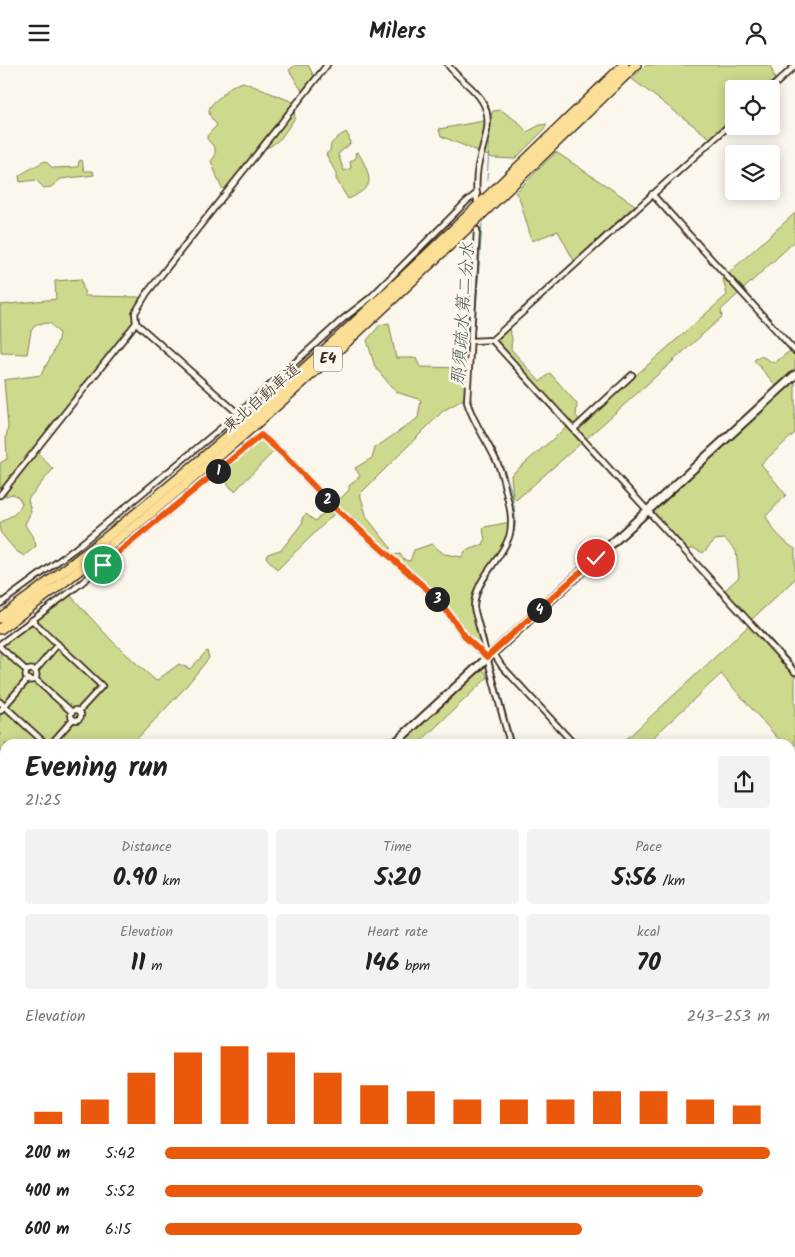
<!DOCTYPE html>
<html lang="en">
<head>
<meta charset="utf-8">
<style>
	body { margin:0; font-family:Kalam,"Klee One",sans-serif; background:#f2f2f2; color:#222; height:100vh; display:flex; flex-direction:column; font-size:19px; white-space:nowrap }
	* { box-sizing:border-box; margin:0 }
	p { font-size:16px; color:#767676 }
	.icon { flex:none; width:28px; height:28px; fill:none; stroke:currentColor; stroke-width:2; stroke-linecap:round; stroke-linejoin:round }
	.map { position:relative; flex:1; overflow:hidden }
	.details { position:absolute; left:0px; top:674px; width:795px; height:519px; display:flex; flex-direction:column; background:#fff; border-radius:15px 15px 0 0; box-shadow:0 2px 12px #0003 }
	.details>* { flex:none }
	.fabs { position:absolute; left:725px; top:15px; display:grid; gap:10px }
	.fabs a { display:grid; place-items:center; width:55px; height:55px; border-radius:5px; background:#fff; box-shadow:0 2px 12px #0003; font-size:25px }
	.pin { position:absolute; display:grid; place-items:center; width:42px; height:42px; color:#fff; margin:-21px; border:2px solid #fff; border-radius:50%; box-shadow:0 1px 5px #0007 }
	.km { position:absolute; width:25px; height:25px; margin:-12px; border-radius:50%; background:#222; color:#fff; font-size:14px; line-height:25px; text-align:center }
	.round { display:grid; place-items:center; flex:none; width:52px; height:52px; border-radius:5px; background:#f2f2f2 }
	.headline { display:flex; align-items:center; justify-content:space-between; height:85px; padding:0 25px }
	h1 { font-size:28px; font-weight:600; line-height:38px }
	.stats { display:grid; grid-template-columns:repeat(3,1fr); gap:8px; height:85px; padding:5px 25px }
	.stats div { display:grid; align-content:center; border-radius:5px; background:#f2f2f2; text-align:center }
	.stats b { font-size:25px; font-weight:600 }
	.stats small { font-size:14px; font-weight:400 }
	.stats p { font-size:14px }
	.chart { height:140px; padding:10px 25px }
	.chart p { display:flex; justify-content:space-between }
	.chart svg { width:100%; height:90px; margin-top:5px; stroke:#ea580c; stroke-width:6 }
	ul { padding:0 25px; list-style:none; font-size:16px }
	li { display:grid; grid-template-columns:80px 60px 1fr; align-items:center; height:38px }
	li i { height:12px; border-radius:6px; background:#ea580c }
	header { display:flex; justify-content:space-between; align-items:center; height:65px; padding:0 25px; background:#fff; font-size:22px; font-weight:600 }
	.map>svg:first-child { display:block }
</style>
</head>
<body>
<header><svg class="icon" aria-label="menu" viewBox="0 0 24 24"><path d="M4 6h16M4 12h16M4 18h16"/></svg>Milers<svg class="icon" aria-label="person" viewBox="0 0 24 24"><circle cx="12" cy="8" r="4"/><path d="M4 21q1-7 8-7t8 7"/></svg></header>
<div class="map">
<svg width="795" height="1192" viewBox="0 0 795 1192">
	<rect width="100%" height="100%" fill="#fbf7ec"/>
	<filter id="ink" filterUnits="userSpaceOnUse"><feTurbulence type="fractalNoise" baseFrequency=".02" numOctaves="2"/><feDisplacementMap in="SourceGraphic" scale="10" xChannelSelector="R" yChannelSelector="G"/><feConvolveMatrix kernelMatrix="1 2 1 2 8 2 1 2 1" color-interpolation-filters="sRGB"/></filter>
	<g filter="url(#ink)">
		<path fill="#cdd98d" stroke="#848256" d="M296 0H308L315 13 304 26H302L289 5Z
			M646 0H770L775 14 765 24H734V52L710 73 632 14Z
			M243 17 293 37 295 53 281 73 271 81 256 87 227 123 224 124 221 122 211 96 215 91V83L207 74V71L217 60C205 47 207 42 220 32 223 30 226 26 229 23 232 20 238 19 243 17Z
			M501 45 518 57 527 67 540 60 547 59 544 65 515 94 493 93 441 71 439 64 489 55 493 46Z
			M346 67 349 72 350 79 338 89 344 106 351 103 350 97 356 93 355 88 357 87C362 92 372 112 368 120 365 125 354 132 348 134L336 114V108L326 89 330 86 331 79 338 72Z
			M556 87 635 140 574 196 558 166 532 176 519 132 515 128Z
			M82 95 84 106H93L94 110 61 114 51 122 44 123 36 115 20 117 19 111C24 107 39 99 45 96L53 103 78 102 79 96Z
			M795 148V176L721 245 722 252 586 374 496 276 509 264 512 273 511 284 540 317 550 308 577 339 576 351 582 358 727 230 723 214 724 212Z
			M81 214 85 231 139 232 140 235 135 257 35 385 53 404 28 434 31 447 25 459C28 467 35 472 36 481L24 491 16 486 0 467V458C10 450 16 452 22 438L19 433 13 429 0 432V398L7 394 6 372 8 362 4 315 41 310C47 297 58 283 59 268L50 258 36 259 31 266 27 289 1 288 0 240 56 234 55 216Z
			M389 258 396 293H416L420 302 465 303 467 306 464 334 443 346 360 429 367 453 391 483 387 487 334 440 349 425V421L360 411 355 403 372 393 375 383 418 353 421 335 396 327 375 302 367 275 380 260Z
			M790 286 795 290V306L777 322 754 295 761 291 774 298Z
			M795 312V368L761 399 786 430 766 451C770 463 785 478 795 484V514L750 556 724 526 739 512 736 486 725 474 715 475 703 488 693 483 688 486 653 448V443Z
			M567 362 581 378 516 435 513 432 511 410Z
			M261 374 274 386 235 426 231 423 220 408Z
			M330 443 334 449 277 505 266 492 268 489 282 484 303 457 302 453 306 449 315 456Z
			M510 457 507 475 485 508 471 537 483 583 481 585 467 572 447 543 393 493 394 490 400 489 405 495 410 496 414 485 432 479 444 489 462 492 465 486 483 480 485 475 483 464 485 462Z
			M70 530 112 576 156 616 179 599 190 604 207 586 209 593 183 625 132 679H5V982L0 977V706L2 704 0 701V582Z
			M754 556 795 601V721L790 726V679H783L721 609 646 679H621Z
			M483 604 488 612 418 679H398Z
			M795 861V907L790 909V866Z
			M5 1006V1017L2 1021 5 1025V1048L0 1053V1014L5 1009Z
			M0 1059 5 1065V1188H52L53 1192H0Z"/>
		<g fill="none" stroke-linecap="round" stroke-linejoin="round">
			<path stroke="#638a91" stroke-width="1" d="M451 0C466 19 484 25 491 50L487 115
				M474 274 482 159
				M474 278C472 295 467 322 472 339 478 361 493 379 502 400 509 415 514 435 515 451 519 485 482 508 477 541L489 586
				M491 593 514 679
				M0 979 5 984
				M193 1188 197 1192
				M409 1192 411 1188"/>
			<path stroke="#d5cec3" stroke-width="4.5" stroke-dasharray="4.5 2" stroke-linecap="butt" d="M251 361 261 370"/>
			<defs>
				<path id="street" d="M448 0C458 14 474 22 482 36 495 57 482 80 478 101 476 112 476 124 477 136
					M770 24 795 1
					M652 129 795 286
					M477 165 467 337C474 360 490 379 499 402 503 412 505 424 508 435 511 447 513 460 509 472 500 497 474 515 474 543L510 679
					M492 275 795 607
					M471 276 492 275 734 56
					M242 352 136 258 135 248 147 228 327 0
					M574 364 632 310
					M0 430 136 258
					M0 539 76 483 238 349 343 254 370 233 466 137 477 128
					M32 555 102 621 79 646
					M0 579 74 524 261 370 285 391 335 443 438 534 467 574 487 592
					M0 582 27 606
					M493 587 501 600 574 679
					M25.5 610a5.5 5.5 0 1 1 11 0a5.5 5.5 0 1 1-11 0Z
					M35 606 58 579
					M35 614 72 647
					M0 637 46 679
					M71 650a5 5 0 1 1 10 0a5 5 0 1 1-10 0Z
					M0 646 28 614
					M51 679 73 654
					M0 827 5 833
					M0 845 5 840
					M790 1173 795 1170
					M671 1188 673 1192
					M406 1192 408 1188
					M745 1192 755 1188"/>
				<path id="secondary" d="M394 679 795 310
					M0 986 5 992
					M0 1055 5 1051
					M187 1188 191 1192"/>
				<path id="highway" d="M0 553C226 390 424 193 624 0
					M0 564C231 399 432 197 636 0"/>
			</defs>
			<use href="#street" stroke="#3b2a1e" stroke-width="8"/>
			<use href="#secondary" stroke="#3b2a1e" stroke-width="11"/>
			<use href="#highway" stroke="#3b2a1e" stroke-width="12"/>
			<use href="#street" stroke="#fbf7ec" stroke-width="4.5"/>
			<use href="#secondary" stroke="#fbf7ec" stroke-width="7"/>
			<use href="#highway" stroke="#fbdf96" stroke-width="9"/>
		</g>
	</g>
	<g fill="none" stroke-linecap="round" stroke-linejoin="round" filter="url(#ink)">
		<defs>
			<path id="route" d="M103 500 261 370 285 391 335 443 438 534 467 574 487 592 596 493"/>
		</defs>
		<use href="#route" stroke="#fff" stroke-width="10"/>
		<use href="#route" stroke="#ea580c" stroke-width="6"/>
	</g>
	<g text-anchor="middle" dominant-baseline="central" stroke-width="5" stroke-linejoin="round" paint-order="stroke">
		<rect fill="#fbf7ec" stroke="#75685c" stroke-width="1" x="314" y="281.5" width="28" height="25" rx="4"/>
		<g font-size="15" font-weight="bold" fill="#3b2a1e">
			<text x="328" y="294">E4</text>
		</g>
		<g font-size="16" fill="#3b2a1e" stroke="#fbf7ec">
			<text transform="translate(262 333) rotate(-41)">東北自動車道</text>
		</g>
		<g font-size="18" font-style="italic" fill="#4f5a58" stroke="#fbf7ec">
			<text transform="translate(464 249) rotate(-86)">那須疏水第二分水</text>
		</g>
	</g>
</svg>
<div class="fabs">
<a><svg class="icon" aria-label="locate" viewBox="0 0 24 24"><circle cx="12" cy="12" r="6"/><path d="M12 2v4M12 18v4M2 12h4M18 12h4"/></svg></a>
<a><svg class="icon" aria-label="layers" viewBox="0 0 24 24"><path d="M12 4l9 5-9 5-9-5zM3 14l9 5 9-5"/></svg></a>
</div>
<div class="pin" style="left:103px;top:500px;background:#1e9e55"><svg class="icon" aria-label="arrive" viewBox="0 0 24 24"><path d="M6 21V4h12l-3 4 3 4H6"/></svg></div>
<div class="pin" style="left:596px;top:493px;background:#d93025"><svg class="icon" aria-label="check" viewBox="0 0 24 24"><path d="M5 12l5 5 9-10"/></svg></div>
<b class="km" style="left:218px;top:406px">1</b>
<b class="km" style="left:327px;top:435px">2</b>
<b class="km" style="left:437px;top:534px">3</b>
<b class="km" style="left:539px;top:545px">4</b>
<section class="details">
<div class="headline"><div><h1>Evening run</h1><p>21:25</p></div><a class="round"><svg class="icon" aria-label="share" viewBox="0 0 24 24"><path d="M12 15V3M7 8l5-5 5 5M5 13v7h14v-7"/></svg></a></div>
<div class="stats">
<div><p>Distance</p><b>0.90<small> km</small></b></div>
<div><p>Time</p><b>5:20</b></div>
<div><p>Pace</p><b>5:56<small> /km</small></b></div>
</div>
<div class="stats">
<div><p>Elevation</p><b>11<small> m</small></b></div>
<div><p>Heart rate</p><b>146<small> bpm</small></b></div>
<div><p>kcal</p><b>70</b></div>
</div>
<div class="chart"><p><span>Elevation</span>243–253 m</p>
<svg viewBox="0 0 160 44" preserveAspectRatio="none"><path d="M5 44V38M15 44V32M25 44V19M35 44V9M45 44V6M55 44V9M65 44V19M75 44V25M85 44V28M95 44V32M105 44V32M115 44V32M125 44V28M135 44V28M145 44V32M155 44V35"/></svg>
</div>
<ul>
<li><b>200 m</b>5:42<i style="width:100%"></i></li>
<li><b>400 m</b>5:52<i style="width:89%"></i></li>
<li><b>600 m</b>6:15<i style="width:69%"></i></li>
</ul>
</section>
</div>
</body>
</html>
